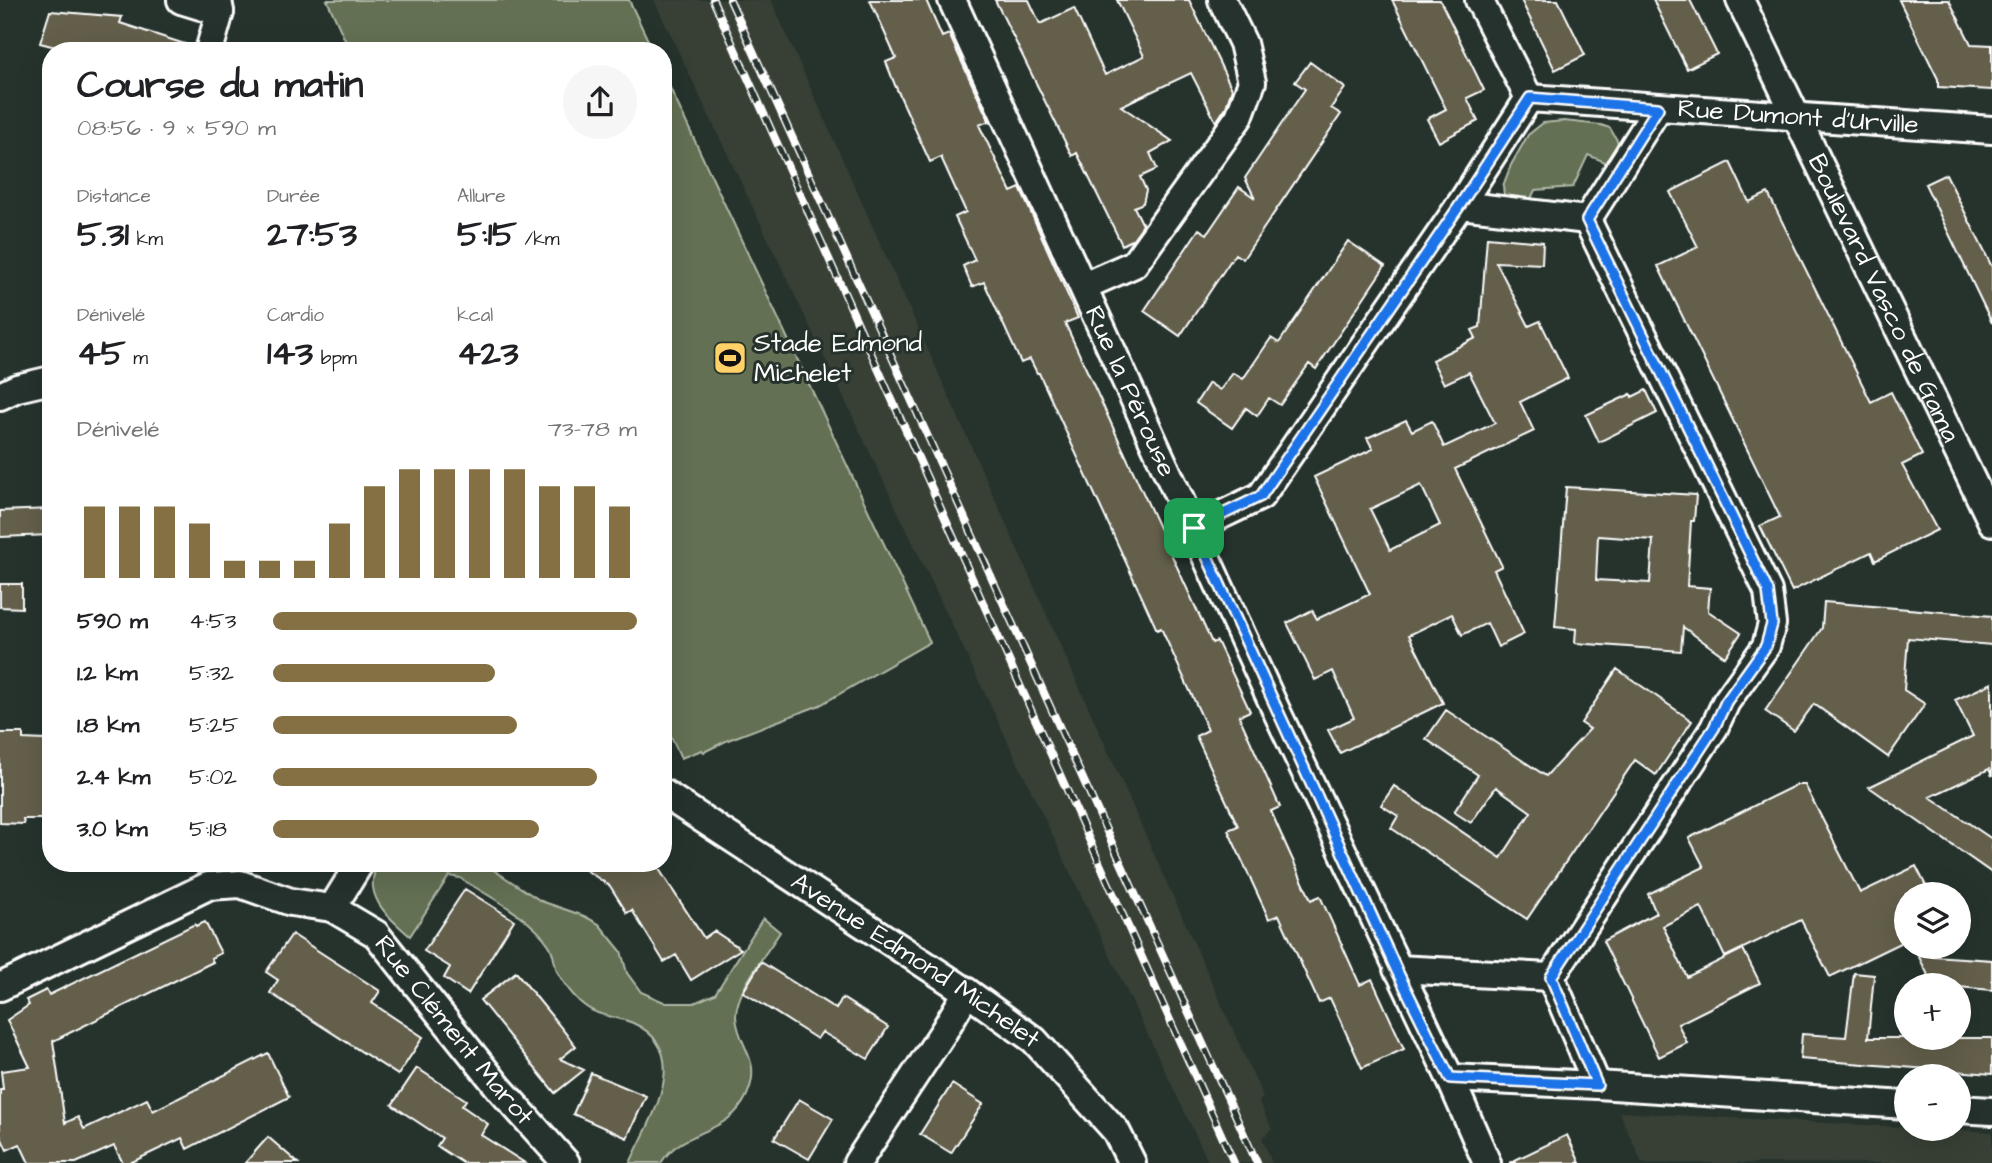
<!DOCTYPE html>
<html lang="fr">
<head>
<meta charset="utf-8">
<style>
	body { margin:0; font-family:"Architects Daughter",sans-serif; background:#f6f6f6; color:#202124; height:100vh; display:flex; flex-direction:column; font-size:26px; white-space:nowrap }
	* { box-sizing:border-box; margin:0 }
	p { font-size:23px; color:#757577 }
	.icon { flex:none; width:38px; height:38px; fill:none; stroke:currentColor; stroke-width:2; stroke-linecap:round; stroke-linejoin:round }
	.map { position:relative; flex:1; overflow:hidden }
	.drawer { position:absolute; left:42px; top:42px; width:630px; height:830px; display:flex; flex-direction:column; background:#fff; border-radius:28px; box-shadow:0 7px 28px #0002 }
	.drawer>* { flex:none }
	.buttons { position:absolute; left:1894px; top:882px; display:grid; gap:14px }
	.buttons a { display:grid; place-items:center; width:77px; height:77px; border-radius:50%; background:#fff; box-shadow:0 7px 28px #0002; font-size:35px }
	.pin { position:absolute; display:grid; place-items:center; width:60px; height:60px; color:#fff; margin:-30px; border-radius:14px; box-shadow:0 4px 10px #0006 }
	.round { display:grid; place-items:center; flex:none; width:74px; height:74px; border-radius:37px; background:#f6f6f6 }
	.summary { display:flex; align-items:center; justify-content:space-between; height:119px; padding:0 35px }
	h1 { font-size:38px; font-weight:700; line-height:52px }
	.stats { display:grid; grid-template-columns:repeat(3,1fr); gap:10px; height:119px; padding:7px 35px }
	.stats div { display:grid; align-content:center }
	.stats b { font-size:35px; font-weight:700 }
	.stats small { font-size:19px; font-weight:400 }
	.stats p { font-size:19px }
	.chart { height:196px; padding:14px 35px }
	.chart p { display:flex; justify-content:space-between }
	.chart svg { width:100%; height:126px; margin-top:7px; stroke:#847042; stroke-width:6 }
	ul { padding:0 35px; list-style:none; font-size:23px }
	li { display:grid; grid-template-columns:112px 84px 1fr; align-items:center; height:52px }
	li i { height:18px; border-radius:9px; background:#847042 }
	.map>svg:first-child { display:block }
</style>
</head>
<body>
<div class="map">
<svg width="1992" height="1163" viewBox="0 0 1992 1163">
	<rect width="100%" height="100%" fill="#26332d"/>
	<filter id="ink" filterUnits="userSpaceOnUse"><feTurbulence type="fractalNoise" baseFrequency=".0143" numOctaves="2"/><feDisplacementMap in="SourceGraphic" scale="14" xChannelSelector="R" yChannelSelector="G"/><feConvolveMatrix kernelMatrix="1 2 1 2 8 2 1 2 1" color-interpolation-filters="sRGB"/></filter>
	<g filter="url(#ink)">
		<path fill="#384036" d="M654 0H771L1263 1097 1259 1102 1272 1129 1262 1138 1272 1163H1209Z
			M1619 1112 1992 1132V1163H1642Z"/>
		<path fill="#637052" stroke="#b1b8a8" stroke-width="2" d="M327 0H629L653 51H350Z
			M663 73 930 642 820 705 728 740 704 752 702 750 681 758 663 720Z
			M1564 121 1601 125 1610 128 1618 142 1610 164 1588 155 1573 187 1535 190 1528 205 1505 204 1503 186 1511 165 1528 135 1543 123Z
			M379 863H483L541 901 584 916 599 924 621 951 627 973 641 992 666 1003H694L715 994 763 918 780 932C766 954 735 992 736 1017 738 1047 763 1060 747 1095 728 1137 683 1127 661 1163H630C649 1121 696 1052 633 1023 613 1014 598 1019 579 1001 571 993 562 981 557 971 554 963 554 953 549 945 531 917 488 896 460 878L449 876 410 936C388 917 360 894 379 863Z"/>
		<path fill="#635f4c" stroke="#fff" stroke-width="2" fill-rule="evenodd" d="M870 0H926L942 37 949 34 989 121 979 125 1011 192 1020 188 1078 318 1065 323 1212 643 1217 641 1250 711 1239 716 1280 807 1271 811 1281 834 1311 900 1320 896 1360 985 1372 979 1404 1049 1362 1068 1330 998 1319 1003 1279 915 1269 919 1228 830 1238 826 1196 736 1208 730 1161 628 1157 630 1039 373H1037L1030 359 1021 363 984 282 972 287 963 266 975 260 955 217 966 212 941 157 930 162 895 85 886 62 896 58Z
			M995 0H1029L1040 24 1074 8 1105 75 1144 56 1117 0H1189L1232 89 1226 107 1216 122 1191 73 1121 106 1172 141 1150 153 1157 169 1140 177 1146 190 1143 203 1134 207 1143 225 1132 240 1122 245 1077 153 1072 156Z
			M1392 0H1440L1484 90 1467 98 1478 121 1439 142 1427 119 1446 109Z
			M1521 0H1558L1585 55 1555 70Z
			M1653 0H1690L1717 54 1687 69Z
			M1899 0H1949L1971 44 1992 45V90L1938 87V79Z
			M50 11 122 17 120 23 191 46V51H71L40 43Z
			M1310 62 1345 88 1331 108 1341 114 1243 259 1235 254 1180 336 1144 311 1199 229 1207 234 1239 187 1255 198 1245 178 1305 89 1295 82Z
			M1730 162 1749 202 1768 193 1871 402 1891 392 1922 455 1902 465 1937 530 1875 561 1871 552 1792 591 1760 526 1780 517 1658 266 1698 247 1670 192Z
			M1946 174 1992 267V323L1925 184Z
			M1487 237 1543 242 1542 264 1496 262 1529 326 1540 321 1568 378 1520 402 1534 431 1455 469 1502 566 1494 570 1524 634 1498 647 1487 623 1462 635 1452 614 1409 635 1443 703 1340 753 1328 730 1354 718 1333 671 1315 680 1287 623 1312 610 1317 619 1370 594 1314 477 1373 449 1367 438 1406 420 1412 431 1432 421 1444 447 1495 423 1469 372 1444 384 1432 360 1476 338 1472 330 1480 327ZM1421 485 1440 525 1390 550 1370 509Z
			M1348 241 1385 266 1316 369 1309 364 1280 405 1269 398 1257 416 1246 408 1232 428 1196 403 1209 383 1220 390 1233 373 1243 379 1271 338 1279 343Z
			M1646 390 1657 413 1599 442 1586 415 1631 394 1632 397Z
			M1566 487 1696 495 1694 521H1691L1687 586 1710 588 1708 611 1741 633 1725 657 1683 627 1681 651 1575 643 1576 629 1555 627ZM1598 536 1653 540 1650 583 1596 580Z
			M51 509V535L0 537V511Z
			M0 584H22V608L0 607Z
			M1824 602 1992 616V645L1908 638 1904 690 1925 704 1888 757 1814 704 1794 731 1765 711 1822 628Z
			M1617 669 1692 721 1656 775 1635 760 1527 919 1391 828 1398 816 1381 805 1394 786 1501 858 1531 812 1496 787 1471 823 1454 812 1478 775 1426 739 1446 710 1546 776 1590 729 1581 723Z
			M1992 683V776L1989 769 1930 797 1992 839V873L1869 787 1973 736 1955 700Z
			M0 733H23V739L45 740V745H51V814H47V819H23L24 824 0 823Z
			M1796 785H1805L1860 893 1916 866 1930 894H1906V940L1830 977 1801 920 1725 957 1701 907 1663 926 1687 977 1743 949 1760 983 1678 1024 1687 1043 1659 1057 1603 941 1656 913 1648 894 1704 867 1689 838Z
			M575 863H655L704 938 714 931 741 949 691 980 676 955 664 962 632 910 627 913 610 886Z
			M465 889 514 920 468 994 444 978 450 967 424 951Z
			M205 922 221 953 211 958 213 962 53 1041 65 1123 78 1117 84 1129 147 1099 153 1111 268 1053 289 1097 187 1149 182 1138 130 1163H123L114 1146 76 1163H29L20 1144 7 1150 0 1135V1089H3L1 1071 30 1067 7 1020 29 1005 26 1000 46 990 49 995 195 924 196 926Z
			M292 934 380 991 372 1003 423 1037 398 1075 270 993 278 980 266 972Z
			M1918 955 1992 960V990L1958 987V985H1933Z
			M761 962 836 1009 842 998 888 1027 868 1059 822 1032 817 1039 743 992Z
			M516 972 576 1046 560 1059 584 1070 555 1093 480 1000Z
			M1854 973 1874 975 1868 1038H1992V1074L1800 1059 1802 1034 1846 1037Z
			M417 1068 466 1100 462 1106 488 1124 481 1135 525 1163H463L437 1146 442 1138 392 1105Z
			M591 1073 646 1096 627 1138 573 1114Z
			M952 1084 983 1104 951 1153 920 1134Z
			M799 1099 833 1119 809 1159 774 1139Z
			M1567 1135 1580 1163H1509Z
			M268 1137 298 1163H245Z"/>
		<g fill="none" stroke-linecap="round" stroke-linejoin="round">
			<defs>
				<g id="minor">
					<path d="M181 0 220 12"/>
					<path id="s1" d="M952 0 1276 710 1450 1078 1487 1163"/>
					<path d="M1479 0 1529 98"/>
					<path id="s2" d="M1740 0 1992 522"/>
					<path d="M209 51 220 12 218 0"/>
					<path d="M1460 205 1587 220"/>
					<path d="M1084 286 1134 264 1239 117 1252 82 1243 43 1222 0"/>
					<path d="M0 396 17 388 51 380"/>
					<path id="s3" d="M1194 528 1261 496 1460 205 1529 98 1992 130"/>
					<path id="s4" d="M663 793 967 992 1034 1040 1116 1131 1132 1163"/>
					<path id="s5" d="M332 908 376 934 500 1089 566 1163"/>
					<path d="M1397 969 1551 977"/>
					<path d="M0 987 208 886 240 884 291 902 332 908 360 863"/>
					<path d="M1450 1078 1597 1085 1906 1105"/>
					<path d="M1597 1085 1551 977 1714 728 1726 702 1766 646 1772 624 1768 591 1587 220 1658 108"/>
					<path d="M1958 1109 1992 1111"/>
					<path d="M857 1163 944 1031 967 992"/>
				</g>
			</defs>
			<use href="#minor" stroke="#fff" stroke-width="32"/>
			<use href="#minor" stroke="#26332d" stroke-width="26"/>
			<defs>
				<path id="rail" d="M713 0 1234 1163
					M730 0 1257 1163"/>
			</defs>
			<use href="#rail" stroke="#fff" stroke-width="8"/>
			<use href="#rail" stroke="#26332d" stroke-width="5" stroke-dasharray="16" stroke-linecap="butt"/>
		</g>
	</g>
	<g fill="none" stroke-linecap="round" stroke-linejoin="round" filter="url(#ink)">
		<defs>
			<path id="route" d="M1530 98 1658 108 1587 220 1768 591 1772 624 1766 646 1726 702 1714 728 1551 977 1597 1085 1450 1078 1396 969 1194 528 1261 496 1460 205Z"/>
		</defs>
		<use href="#route" stroke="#fff" stroke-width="14"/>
		<use href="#route" stroke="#1a73e8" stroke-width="9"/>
	</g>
	<defs>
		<symbol id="stadium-square" viewBox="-11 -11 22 22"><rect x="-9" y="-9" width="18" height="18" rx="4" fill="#ffd166" stroke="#26332d"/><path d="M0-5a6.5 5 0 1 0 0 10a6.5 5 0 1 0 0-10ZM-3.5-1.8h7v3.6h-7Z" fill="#111"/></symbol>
	</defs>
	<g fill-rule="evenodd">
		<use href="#stadium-square" x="711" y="339" width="38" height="38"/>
	</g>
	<g text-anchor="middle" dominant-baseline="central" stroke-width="6" stroke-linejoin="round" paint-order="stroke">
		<g font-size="26" fill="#fff" stroke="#26332d">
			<text stroke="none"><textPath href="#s3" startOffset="824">Rue Dumont d'Urville</textPath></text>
			<text stroke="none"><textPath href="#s2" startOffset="331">Boulevard Vasco de Gama</textPath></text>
			<text stroke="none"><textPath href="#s1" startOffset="430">Rue la Pérouse</textPath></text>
			<text stroke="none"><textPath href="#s4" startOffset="303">Avenue Edmond Michelet</textPath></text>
			<text stroke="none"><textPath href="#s5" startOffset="175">Rue Clément Marot</textPath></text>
		</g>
		<g font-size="26" fill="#fff" stroke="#26332d" text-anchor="start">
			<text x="754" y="343">Stade Edmond<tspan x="754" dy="30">Michelet</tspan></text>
		</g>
	</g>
</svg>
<div class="buttons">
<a><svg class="icon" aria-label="layers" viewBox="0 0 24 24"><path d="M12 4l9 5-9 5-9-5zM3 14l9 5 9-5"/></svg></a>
<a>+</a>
<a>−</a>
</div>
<div class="pin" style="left:1194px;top:528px;background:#1e9e55"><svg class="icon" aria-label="arrive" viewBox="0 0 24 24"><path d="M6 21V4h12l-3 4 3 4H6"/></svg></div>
<section class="drawer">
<div class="summary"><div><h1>Course du matin</h1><p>08:56 · 9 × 590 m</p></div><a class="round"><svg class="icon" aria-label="share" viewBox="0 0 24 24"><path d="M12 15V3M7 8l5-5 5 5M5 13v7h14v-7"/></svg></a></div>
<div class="stats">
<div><p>Distance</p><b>5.31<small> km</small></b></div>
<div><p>Durée</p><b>27:53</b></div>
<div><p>Allure</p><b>5:15<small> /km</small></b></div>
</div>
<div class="stats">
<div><p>Dénivelé</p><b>45<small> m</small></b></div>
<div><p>Cardio</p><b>143<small> bpm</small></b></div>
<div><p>kcal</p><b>423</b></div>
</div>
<div class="chart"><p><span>Dénivelé</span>73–78 m</p>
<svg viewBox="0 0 160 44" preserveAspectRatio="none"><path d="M5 44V19M15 44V19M25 44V19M35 44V25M45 44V38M55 44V38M65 44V38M75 44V25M85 44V12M95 44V6M105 44V6M115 44V6M125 44V6M135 44V12M145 44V12M155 44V19"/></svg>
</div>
<ul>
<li><b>590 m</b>4:53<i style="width:100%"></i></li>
<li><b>1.2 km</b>5:32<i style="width:61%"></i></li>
<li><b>1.8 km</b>5:25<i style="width:67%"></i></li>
<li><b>2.4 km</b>5:02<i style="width:89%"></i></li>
<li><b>3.0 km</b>5:18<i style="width:73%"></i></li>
</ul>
</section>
</div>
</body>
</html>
